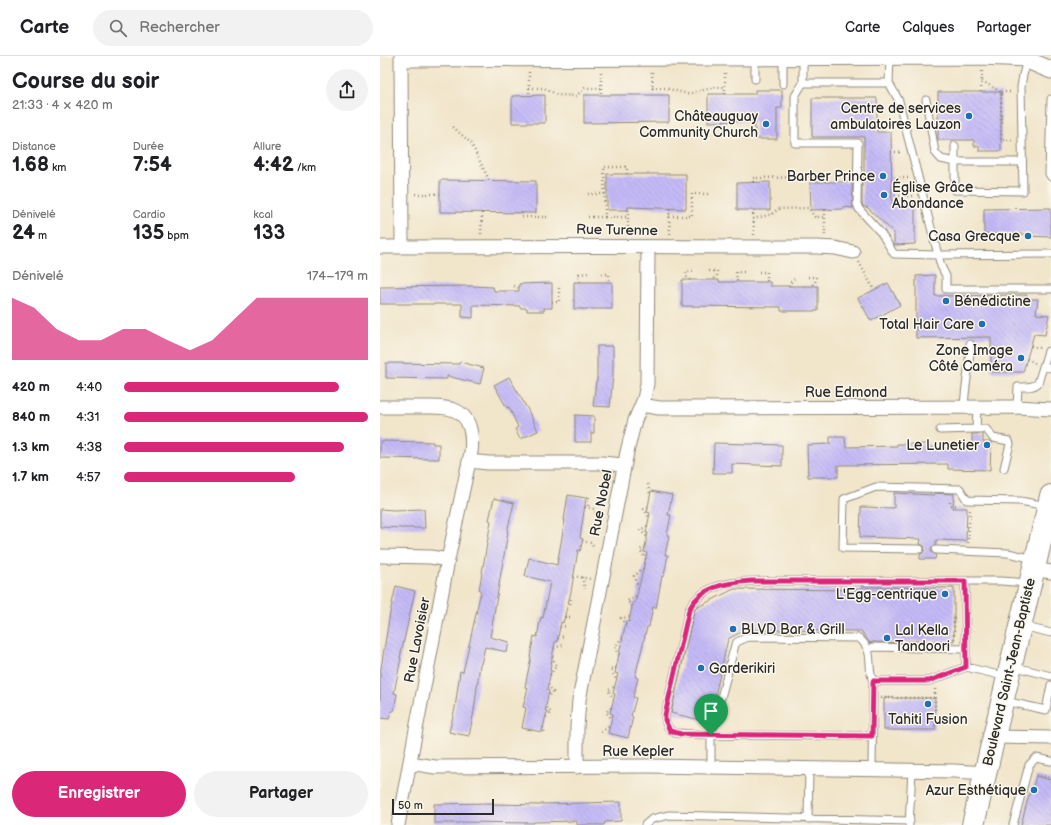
<!DOCTYPE html>
<html lang="fr">
<head>
<meta charset="utf-8">
<style>
	body { margin:0; font-family:"Balsamiq Sans",sans-serif; background:#f2f2f2; color:#202124; height:100vh; display:flex; flex-direction:column; font-size:15px; white-space:nowrap }
	* { box-sizing:border-box; margin:0 }
	p { font-size:13px; color:#757577 }
	.icon { flex:none; width:22px; height:22px; fill:none; stroke:currentColor; stroke-width:2; stroke-linecap:round; stroke-linejoin:round }
	.map { position:relative; flex:1; overflow:hidden }
	.side { display:flex; flex-direction:column; background:#fff; width:380px }
	.side>* { flex:none }
	.scale { position:absolute; left:12px; bottom:10px; width:102px; box-sizing:border-box; padding-left:4px; border:2px solid #2b2b2b; border-top:0; font-size:11px; line-height:14px; white-space:nowrap; color:#2b2b2b; -webkit-text-stroke:3px #fbf7ec; paint-order:stroke }
	.pin { position:absolute; display:grid; place-items:center; width:34px; height:34px; color:#fff; margin:-41px -17px; border-radius:50% 50% 50% 0; rotate:-45deg; box-shadow:0 0 4px #0007 }
	.pin .icon { rotate:45deg }
	.round { display:grid; place-items:center; flex:none; width:42px; height:42px; border-radius:21px; background:#f2f2f2 }
	.overview { display:flex; align-items:center; justify-content:space-between; height:68px; padding:0 12px }
	h1 { font-size:22px; font-weight:600; line-height:30px }
	.metrics { display:grid; grid-template-columns:repeat(3,1fr); gap:6px; height:68px; padding:4px 12px }
	.metrics div { display:grid; align-content:center }
	.metrics b { font-size:20px; font-weight:600 }
	.metrics small { font-size:11px; font-weight:400 }
	.metrics p { font-size:11px }
	.chart { height:112px; padding:8px 12px }
	.chart p { display:flex; justify-content:space-between }
	.chart svg { width:100%; height:72px; margin-top:4px; fill:#db2777; opacity:.7 }
	.cta { display:flex; gap:8px; margin-top:auto; padding:8px 12px }
	.cta a { flex:1; height:46px; border-radius:24px; background:#db2777; color:#fff; font-size:16px; font-weight:600; line-height:46px; text-align:center }
	.cta a+a { background:#f2f2f2; color:#202124 }
	ul { padding:0 12px; list-style:none; font-size:13px }
	li { display:grid; grid-template-columns:64px 48px 1fr; align-items:center; height:30px }
	li i { height:10px; border-radius:5px; background:#db2777 }
	header { display:flex; align-items:center; gap:24px; box-sizing:border-box; height:56px; padding:0 20px; background:#fff; border-bottom:1px solid #e0e0e0 }
	header strong { font-size:19px }
	nav { display:flex; gap:22px; margin-inline-start:auto; font-size:14px }
	.search { width:280px; height:36px; background:#f2f2f2; display:flex; align-items:center; gap:10px; box-sizing:border-box; padding:0 14px; border-radius:22px; color:#757577; font-size:15px }
	main { display:flex; flex:1; min-height:0 }
	.map>svg:first-child { display:block }
</style>
</head>
<body>
<header>
<strong>Carte</strong>
<div class="search"><svg class="icon" aria-label="search" viewBox="0 0 24 24"><circle cx="10" cy="10" r="6"/><path d="M15 15l6 6"/></svg>Rechercher</div>
<nav><a>Carte</a><a>Calques</a><a>Partager</a></nav>
</header>
<main>
<section class="side">
<div class="overview"><div><h1>Course du soir</h1><p>21:33 · 4 × 420 m</p></div><a class="round"><svg class="icon" aria-label="share" viewBox="0 0 24 24"><path d="M12 15V3M7 8l5-5 5 5M5 13v7h14v-7"/></svg></a></div>
<div class="metrics">
<div><p>Distance</p><b>1.68<small> km</small></b></div>
<div><p>Durée</p><b>7:54</b></div>
<div><p>Allure</p><b>4:42<small> /km</small></b></div>
</div>
<div class="metrics">
<div><p>Dénivelé</p><b>24<small> m</small></b></div>
<div><p>Cardio</p><b>135<small> bpm</small></b></div>
<div><p>kcal</p><b>133</b></div>
</div>
<div class="chart"><p><span>Dénivelé</span>174–179 m</p>
<svg viewBox="0 0 160 44" preserveAspectRatio="none"><path d="M0 44V6L10 12L20 25L30 32L40 32L50 25L60 25L70 32L80 38L90 32L100 19L110 6L120 6L130 6L140 6L150 6L160 6V44z"/></svg>
</div>
<ul>
<li><b>420 m</b>4:40<i style="width:88%"></i></li>
<li><b>840 m</b>4:31<i style="width:100%"></i></li>
<li><b>1.3 km</b>4:38<i style="width:90%"></i></li>
<li><b>1.7 km</b>4:57<i style="width:70%"></i></li>
</ul>
<div class="cta"><a>Enregistrer</a><a>Partager</a></div>
</section>
<div class="map">
<svg width="671" height="769" viewBox="0 0 671 769">
	<defs>
		<pattern id="building-back-hatch" width="6" height="6" patternUnits="userSpaceOnUse"><rect width="6" height="6" fill="#c4baf7"/><path d="M-1 5l2 2M0 0l6 6M5-1l2 2" fill="none" stroke="#a9a0d4"/></pattern>
	</defs>
	<rect width="100%" height="100%" fill="#fbf7ec"/>
	<filter id="ink" filterUnits="userSpaceOnUse"><feTurbulence type="fractalNoise" baseFrequency=".025" numOctaves="2"/><feDisplacementMap in="SourceGraphic" scale="8" xChannelSelector="R" yChannelSelector="G"/><feConvolveMatrix kernelMatrix="1 2 1 2 8 2 1 2 1" color-interpolation-filters="sRGB"/></filter>
	<filter id="wash" filterUnits="userSpaceOnUse"><feTurbulence type="fractalNoise" baseFrequency=".012" numOctaves="4" result="noise"/><feDisplacementMap in="SourceGraphic" scale="16" xChannelSelector="R" yChannelSelector="G"/><feGaussianBlur stdDeviation="0.9" result="paint"/><feColorMatrix in="noise" values="0 0 0 0 0 0 0 0 0 0 0 0 0 0 0 0 0 1.4 0 .05"/><feComposite in="paint" operator="in"/></filter>
	<g filter="url(#wash)">
		<rect width="100%" height="100%" fill="#f1e5ca"/>
		<g id="blocks">
			<path fill="url(#building-back-hatch)" d="M375 34H402V52H397V83H375V65L328 66V38H375Z
				M558 36H621V95H599V90H594V84H558Z
				M165 39V67H132V40Z
				M204 39H289V66L204 67Z
				M432 42H497V76H511L512 148H535V188L514 189V177L488 152 483 150 482 147V125H484V81H432Z
				M227 118H306V153L248 151V154H227Z
				M60 124 156 125V157L60 156Z
				M390 126V154H357V127Z
				M430 126H472L473 152 464 151V153L431 154Z
				M671 152V181L645 180V178H604V153Z
				M555 219V240L647 239V243H658L656 258 669 259 665 279 654 278 643 316H611V281L536 282V220Z
				M302 224H339V226H390V230H438V255H401V251L302 250Z
				M194 226H232V253H194Z
				M172 227V252H164V255H147V252H140V250L93 249V262L82 261V248H0V231L92 230 113 231 114 235H139V228Z
				M508 227 520 249 491 265 478 242Z
				M217 290H233V318L230 351 213 350 216 325H217Z
				M80 306 104 312 100 328 67 320V323L6 322V307L79 308Z
				M129 321 148 354 158 375 140 383 135 373 138 371 129 351 127 352 114 329Z
				M195 359 214 360V377H211V386H195Z
				M592 378H603V386H611L610 414 568 413V408L458 409V421H428L427 389 450 388V381H465L466 391 517 390V388H549V392L592 393Z
				M0 385 53 386V388H59V403L0 402Z
				M334 387 402 389V410L352 408V417H333Z
				M271 435 292 439 288 459H291L287 479 289 480 285 499H288L284 520H282L276 552 273 551 269 571H267L255 621 258 622 253 641 256 642 251 660 253 661 248 682 228 677 233 658 230 657 235 638 233 637 238 618 235 617 246 565 249 566 253 546 255 547 267 497 264 496 268 477H266L270 457 267 456Z
				M514 437 554 439V437L574 438 573 452H587L586 485 556 484V489L553 490 551 493 552 497 556 499 555 503H540V498L543 497 545 493 544 490 540 488 541 483 480 481 481 451 514 452Z
				M188 439 206 442 200 482 203 483 200 495 198 494 191 536 183 567 181 566 177 586H175L170 614 171 615 167 634 169 635 165 655H167L162 676 142 672 146 652 143 651 148 632 145 631 151 601H150L154 580 157 581 161 561 163 562 170 526 145 520 149 502 177 509 185 464H184Z
				M114 442 134 447 127 476H128L110 581 129 586 127 596 105 591 101 608H100L94 655 89 680 69 676 75 652 80 615 83 616 101 535 99 534 111 465 109 464Z
				M0 453 14 454 44 453 45 472H22L0 471Z
				M16 530 35 535 20 602H21L14 637 17 638 14 655H11L9 663 0 662V618L10 557Z
				M481 531 574 532V585H528V587L493 586 490 587 481 575 365 574 348 583 329 666 291 657 314 556 316 552 354 533 481 534Z
				M504 642H555V674H504Z
				M656 720 671 724V769H641L651 731H653Z
				M241 746V765L225 766 224 769H197V765L154 766V767L80 766V767H54V748L113 747V748L161 749V748Z"/>
		</g>
	</g>
	<g filter="url(#ink)">
		<use href="#blocks" fill-opacity="0" stroke="#8e887a" stroke-width="1"/>
		<g fill="none" stroke-linecap="round" stroke-linejoin="round">
			<defs>
				<path id="service" d="M423 2V27H509L510 2
					M375 23V2
					M423 27 415 40V87H478L477 148 479 153 501 177 514 198 558 199 561 210 566 220V233H671
					M509 27 519 45 523 62 558 199 671 198
					M403 28V2
					M671 43 669 118 671 121
					M546 44 555 96 561 103 575 106V90
					M642 106H575V134L643 135 641 31 643 19 647 4
					M663 310 671 312
					M637 351 638 331C645 331 653 332 658 327L668 295
					M584 352C585 329 590 310 590 288
					M597 352 596 373H606L613 382 629 385 630 388 624 412
					M560 374 596 373
					M540 493 463 492 464 443 496 431 580 433 587 444 640 445 667 450
					M556 494 628 497 654 503
					M585 525 586 611
					M642 570 671 577
					M488 594 493 591 585 593
					M632 610 671 620
					M493 625C486 609 496 597 479 582L368 581 357 586 355 589 331 679 295 677C287 673 285 667 285 659L309 554C322 527 356 525 382 525H621L648 527
					M625 645 666 654 671 629
					M331 711V679L492 680
					M492 713 493 625H549L586 611 627 621
					M428 763 429 713
					M265 769 272 763 289 759 530 765
					M529 769 532 714
					M633 769 649 709 656 702 671 705"/>
				<path id="minor" d="M21 0 22 191
					M21 4 600 2 647 4
					M0 191C146 190 291 191 437 191L455 192 473 196
					M262 349 279 352 637 351 671 353
					M0 351C14 351 29 351 43 351 53 351 65 350 74 354 91 360 93 381 91 396L68 504 18 769
					M89 405 108 407H221L244 409
					M0 500 51 501 68 504
					M654 513 671 516
					M614 681 671 682
					M30 707 55 711 267 710 574 715 606 717
					M197 711V671L199 644 247 396 255 364 264 343 267 328 268 191"/>
				<path id="tertiary" d="M647 4 671 14"/>
				<path id="trunk" d="M593 769 671 440"/>
			</defs>
			<use href="#service" stroke="#8e887a" stroke-width="9"/>
			<use href="#minor" stroke="#8e887a" stroke-width="15"/>
			<use href="#tertiary" stroke="#8e887a" stroke-width="19"/>
			<use href="#trunk" stroke="#8e887a" stroke-width="24"/>
			<path stroke="#8e887a" stroke-width="2.5" stroke-dasharray="1 3" stroke-linecap="butt" d="M149 16V40
				M221 16V39
				M272 16 273 39
				M602 25 621 36V84H632
				M149 32H164L178 39 196 40 205 32H221
				M272 32H285L308 38 335 31H345
				M601 36 602 15
				M621 36H632
				M345 38V15
				M73 71 91 87 109 124
				M511 96H523
				M247 118V111H224L225 161H248
				M511 122H529
				M373 126V122L445 121 446 126
				M35 138H60
				M208 138H225
				M511 140H533
				M289 153 290 178
				M248 154V179
				M373 154 374 179
				M445 154V179
				M142 157V161H169
				M289 160H312V138H330
				M208 161H225
				M373 163 392 158 398 153 428 152 435 161H445
				M101 178 102 156
				M479 206 494 234
				M329 215H337V220L332 224
				M379 216H387V225
				M222 218H229V226
				M428 221H436L435 227 430 230
				M310 224 307 222 306 216 313 215
				M357 225 356 216H366
				M200 226 199 218 208 217
				M134 230 139 232
				M410 230V227L414 223
				M172 246H179V232
				M651 290 660 292
				M647 303 655 307
				M268 428 270 439
				M206 440H209L208 451
				M570 446V449L579 450
				M205 451 214 453 217 459 223 460
				M268 451 264 453 269 462
				M216 464 217 459
				M267 470 260 474 267 481
				M202 485 211 487 214 492
				M588 487 590 454
				M265 491 260 494 266 503
				M193 520 211 523
				M202 521 205 533
				M258 532 254 520 264 512
				M187 549H190L191 542
				M252 550 247 545 256 540
				M185 561H190
				M246 569 241 562 250 561
				M180 571 187 570
				M178 582 184 580
				M574 583V560
				M174 592 183 589
				M239 599 235 593 238 586 243 582
				M236 612 230 613 236 623
				M170 619 176 610 172 600
				M168 629 173 636 168 640
				M555 633V672
				M501 642H555
				M234 643 228 634 234 631
				M231 652 226 656 231 662
				M166 661 171 657 166 650
				M163 671 165 678
				M221 676 229 670
				M656 719 671 722"/>
			<use href="#service" stroke="#fff" stroke-width="7"/>
			<use href="#minor" stroke="#fff" stroke-width="13"/>
			<use href="#tertiary" stroke="#fff" stroke-width="17"/>
			<use href="#trunk" stroke="#fff" stroke-width="22"/>
		</g>
	</g>
	<g fill="none" stroke-linecap="round" stroke-linejoin="round" filter="url(#ink)">
		<defs>
			<path id="route" d="M371 525H585L586 611 549 625H493L492 680 301 678 290 675 285 664V659L309 554C320 530 347 527 371 525Z"/>
		</defs>
		<use href="#route" stroke="#fff" stroke-width="8"/>
		<use href="#route" stroke="#db2777" stroke-width="5"/>
	</g>
	<g fill="#1f6fb2" stroke="#fbf7ec" stroke-width="1.5">
		<circle cx="589" cy="60" r="4"/>
		<circle cx="386" cy="68" r="4"/>
		<circle cx="503" cy="120" r="4"/>
		<circle cx="504" cy="139" r="4"/>
		<circle cx="648" cy="180" r="4"/>
		<circle cx="566" cy="245" r="4"/>
		<circle cx="602" cy="268" r="4"/>
		<circle cx="641" cy="302" r="4"/>
		<circle cx="607" cy="389" r="4"/>
		<circle cx="565" cy="538" r="4"/>
		<circle cx="353" cy="573" r="4"/>
		<circle cx="507" cy="582" r="4"/>
		<circle cx="321" cy="612" r="4"/>
		<circle cx="548" cy="648" r="4"/>
		<circle cx="654" cy="734" r="4"/>
	</g>
	<g text-anchor="middle" dominant-baseline="central" stroke-width="3" stroke-linejoin="round" paint-order="stroke">
		<g font-size="14" fill="#2b2b2b" stroke="#fbf7ec" text-anchor="end">
			<text x="581" y="52">Centre de services<tspan x="581" dy="16">ambulatoires Lauzon</tspan></text>
			<text x="378" y="60">Châteauguay<tspan x="378" dy="16">Community Church</tspan></text>
			<text x="495" y="120">Barber Prince</text>
			<text x="512" y="131" text-anchor="start">Église Grâce<tspan x="512" dy="16">Abondance</tspan></text>
			<text x="640" y="180">Casa Grecque</text>
			<text x="574" y="245" text-anchor="start">Bénédictine</text>
			<text x="594" y="268">Total Hair Care</text>
			<text x="633" y="294">Zone Image<tspan x="633" dy="16">Côté Caméra</tspan></text>
			<text x="599" y="389">Le Lunetier</text>
			<text x="557" y="538">L'Egg-centrique</text>
			<text x="361" y="573" text-anchor="start">BLVD Bar &amp; Grill</text>
			<text x="515" y="574" text-anchor="start">Lal Kella<tspan x="515" dy="16">Tandoori</tspan></text>
			<text x="329" y="612" text-anchor="start">Garderikiri</text>
			<text x="548" y="663" text-anchor="middle">Tahiti Fusion</text>
			<text x="646" y="734">Azur Esthétique</text>
		</g>
		<g font-size="14" fill="#2b2b2b" stroke="#fbf7ec">
			<text transform="translate(237 174) rotate(1)">Rue Turenne</text>
			<text x="466" y="336">Rue Edmond</text>
			<text transform="translate(221 447) rotate(-79)">Rue Nobel</text>
			<text transform="translate(37 584) rotate(-79)">Rue Lavoisier</text>
			<text transform="translate(629 616) rotate(-77)">Boulevard Saint-Jean-Baptiste</text>
			<text x="258" y="695">Rue Kepler</text>
		</g>
	</g>
</svg>
<div class="scale">50 m</div>
<div class="pin" style="left:331px;top:679px;background:#1e9e55"><svg class="icon" aria-label="arrive" viewBox="0 0 24 24"><path d="M6 21V4h12l-3 4 3 4H6"/></svg></div>
</div>
</main>
</body>
</html>
